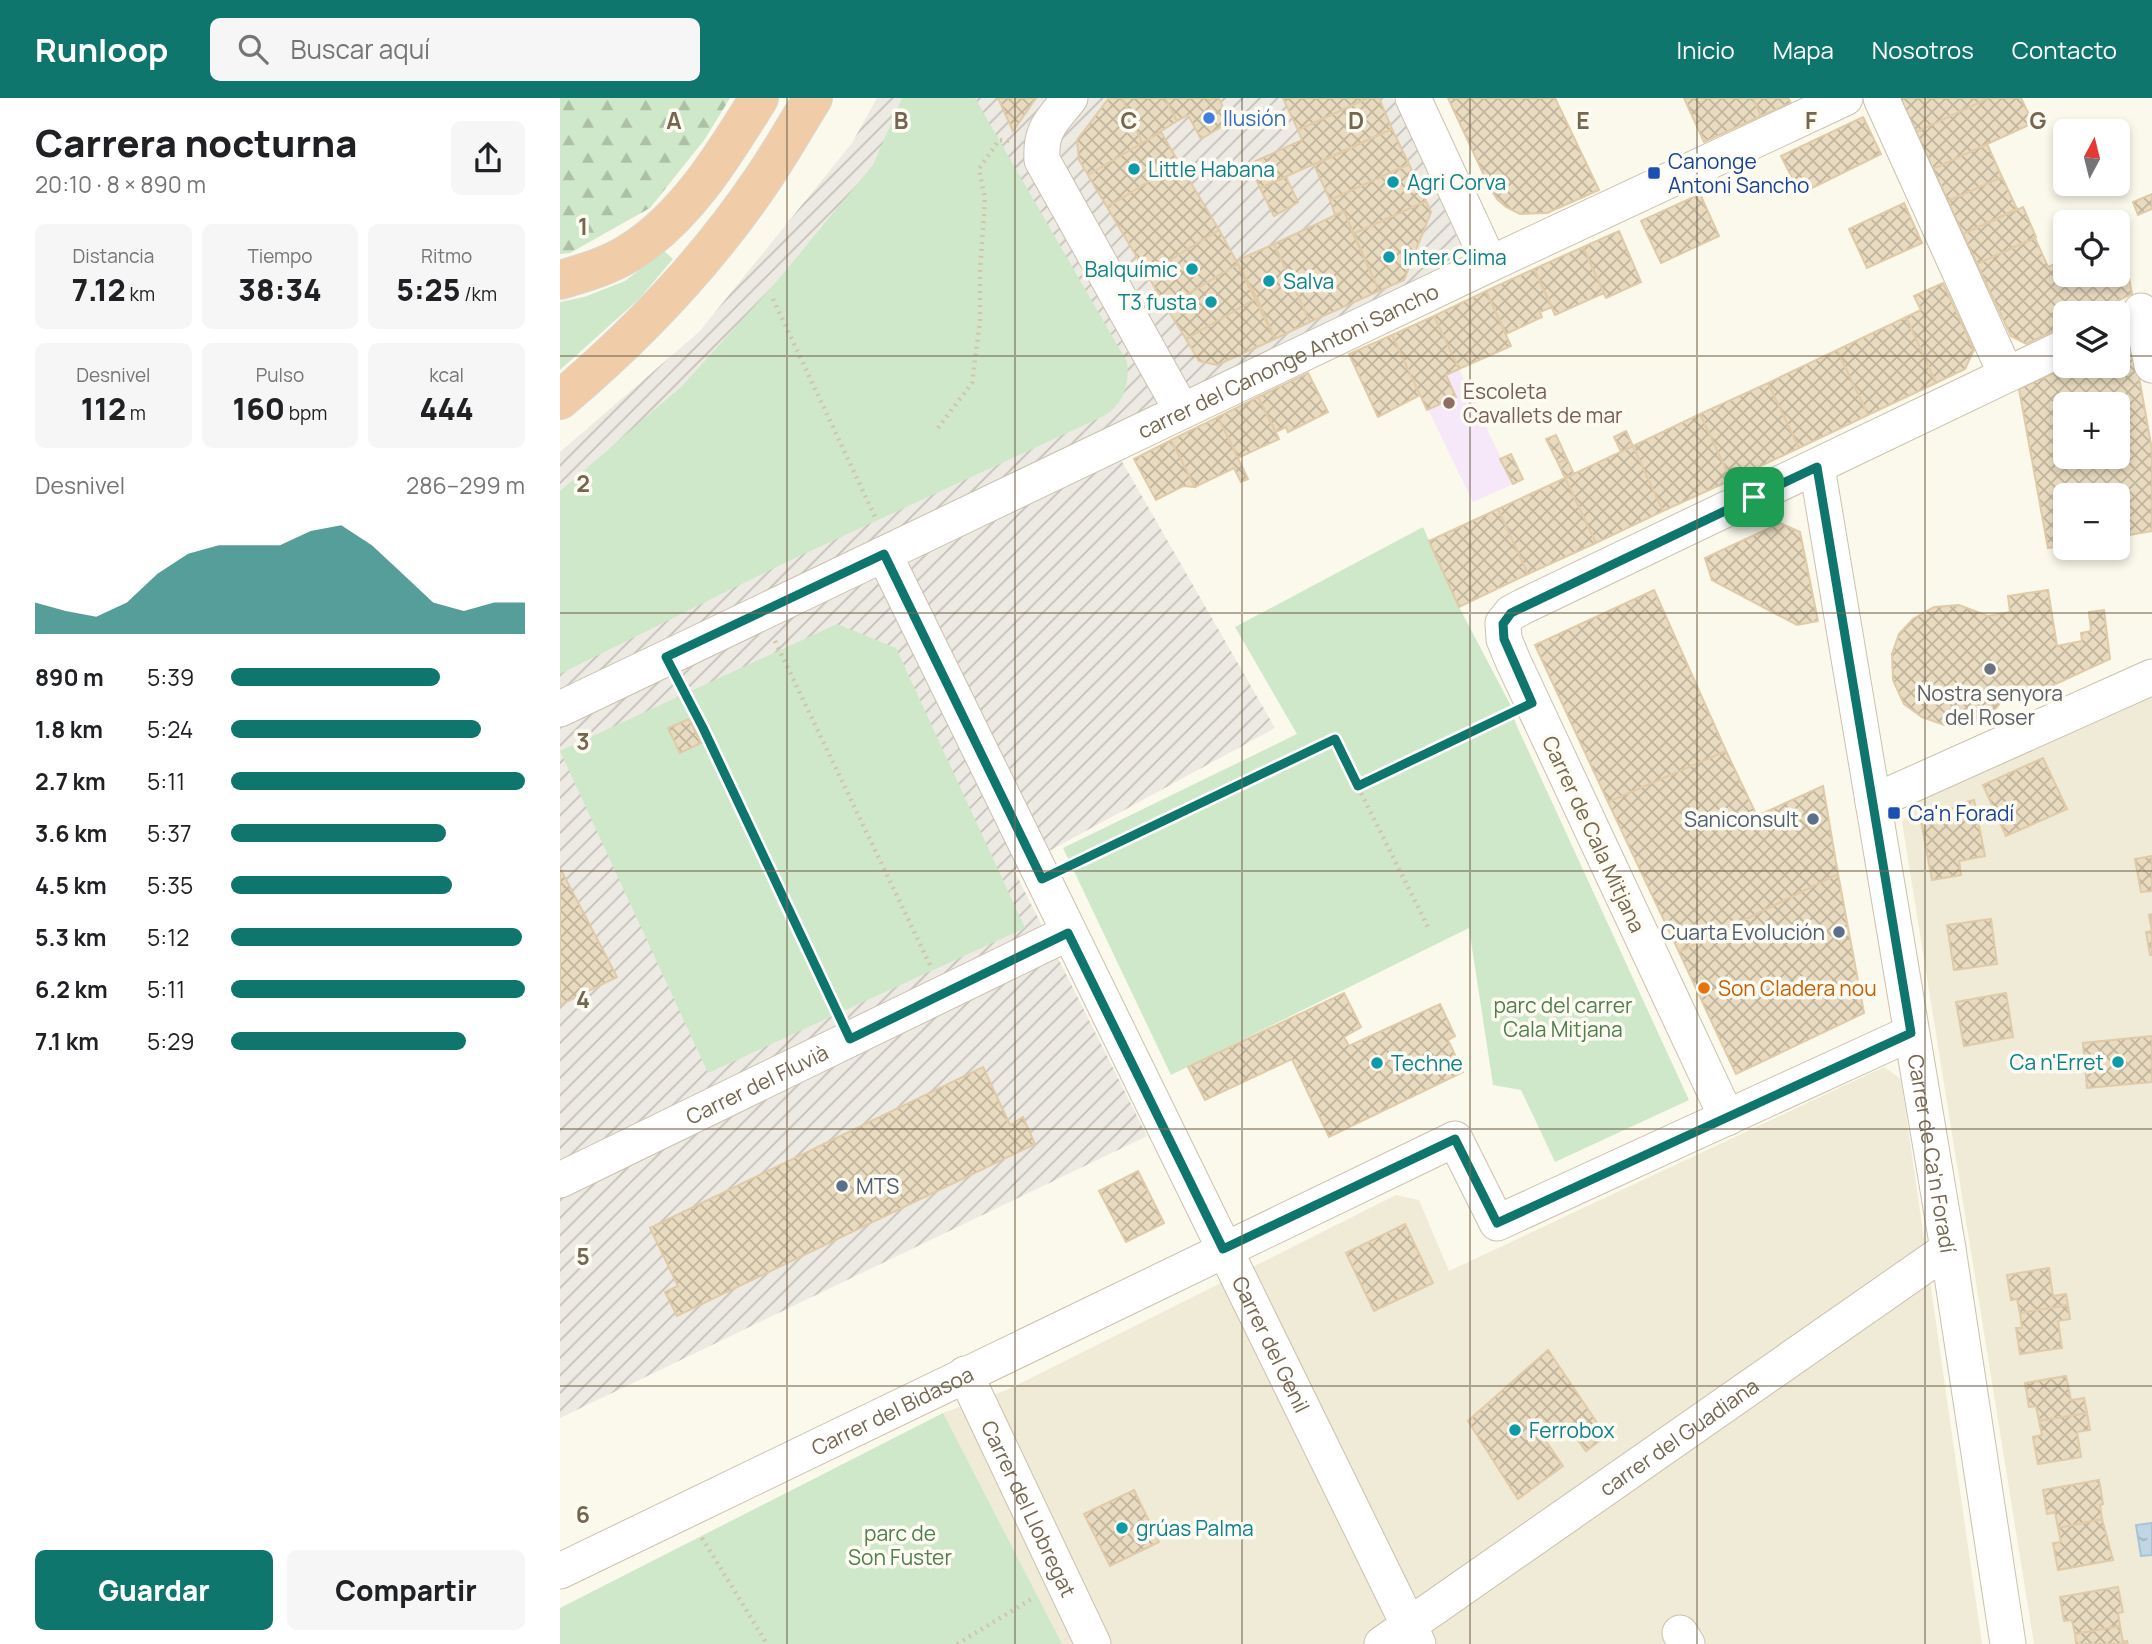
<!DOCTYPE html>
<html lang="es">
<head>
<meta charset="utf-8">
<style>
	body { margin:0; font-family:Manrope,sans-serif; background:#f6f6f6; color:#202124; height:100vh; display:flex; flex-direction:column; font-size:26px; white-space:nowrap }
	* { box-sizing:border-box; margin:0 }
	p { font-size:23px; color:#757577 }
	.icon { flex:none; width:38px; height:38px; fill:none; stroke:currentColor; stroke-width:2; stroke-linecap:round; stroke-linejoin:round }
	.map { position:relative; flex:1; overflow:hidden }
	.side { display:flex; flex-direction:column; background:#fff; width:560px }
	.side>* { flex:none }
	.needle { width:46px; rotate:7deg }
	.fabs { position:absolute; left:1493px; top:21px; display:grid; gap:14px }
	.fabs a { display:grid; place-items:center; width:77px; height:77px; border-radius:10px; background:#fff; box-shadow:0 4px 10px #0003; font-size:35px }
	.pin { position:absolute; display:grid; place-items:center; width:60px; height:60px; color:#fff; margin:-30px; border-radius:14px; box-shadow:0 4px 10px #0006 }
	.round { display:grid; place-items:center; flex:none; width:74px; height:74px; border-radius:10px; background:#f6f6f6 }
	.head { display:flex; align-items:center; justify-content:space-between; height:119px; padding:0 35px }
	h1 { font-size:38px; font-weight:800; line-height:52px }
	.figures { display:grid; grid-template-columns:repeat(3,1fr); gap:10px; height:119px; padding:7px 35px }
	.figures div { display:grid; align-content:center; border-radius:10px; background:#f6f6f6; text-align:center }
	.figures b { font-size:30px; font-weight:800 }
	.figures small { font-size:19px; font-weight:400 }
	.figures p { font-size:19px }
	.chart { height:196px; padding:14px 35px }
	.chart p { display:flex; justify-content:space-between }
	.chart svg { width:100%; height:126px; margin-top:7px; fill:#0f766e; opacity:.7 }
	.button { display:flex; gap:14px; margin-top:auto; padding:14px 35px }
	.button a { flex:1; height:80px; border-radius:10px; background:#0f766e; color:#fff; font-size:28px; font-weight:800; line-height:80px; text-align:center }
	.button a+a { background:#f6f6f6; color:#202124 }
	ul { padding:0 35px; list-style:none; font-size:23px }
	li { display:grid; grid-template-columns:112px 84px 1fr; align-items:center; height:52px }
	li i { height:18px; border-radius:9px; background:#0f766e }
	header { display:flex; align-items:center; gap:42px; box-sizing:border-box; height:98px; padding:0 35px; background:#0f766e; color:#fff }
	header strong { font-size:33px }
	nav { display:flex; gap:38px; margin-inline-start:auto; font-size:24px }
	.search { width:490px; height:63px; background:#f6f6f6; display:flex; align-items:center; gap:18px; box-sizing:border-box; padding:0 24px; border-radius:10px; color:#757577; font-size:26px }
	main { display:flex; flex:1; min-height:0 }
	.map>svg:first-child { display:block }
</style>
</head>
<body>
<header>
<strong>Runloop</strong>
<div class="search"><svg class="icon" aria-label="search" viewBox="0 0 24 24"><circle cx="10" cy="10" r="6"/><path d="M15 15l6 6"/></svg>Buscar aquí</div>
<nav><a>Inicio</a><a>Mapa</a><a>Nosotros</a><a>Contacto</a></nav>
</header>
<main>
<section class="side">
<div class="head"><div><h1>Carrera nocturna</h1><p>20:10 · 8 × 890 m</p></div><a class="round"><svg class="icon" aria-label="share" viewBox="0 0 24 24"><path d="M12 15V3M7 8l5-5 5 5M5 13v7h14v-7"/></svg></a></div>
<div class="figures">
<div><p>Distancia</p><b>7.12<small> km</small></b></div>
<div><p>Tiempo</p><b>38:34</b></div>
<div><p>Ritmo</p><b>5:25<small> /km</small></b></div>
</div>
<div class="figures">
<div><p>Desnivel</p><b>112<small> m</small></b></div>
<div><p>Pulso</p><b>160<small> bpm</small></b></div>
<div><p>kcal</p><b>444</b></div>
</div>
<div class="chart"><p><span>Desnivel</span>286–299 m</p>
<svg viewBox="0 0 160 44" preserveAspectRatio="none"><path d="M0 44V33L10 36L20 38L30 33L40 23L50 16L60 13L70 13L80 13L90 8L100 6L110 13L120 23L130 33L140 36L150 33L160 33V44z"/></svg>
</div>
<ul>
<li><b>890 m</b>5:39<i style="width:71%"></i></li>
<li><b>1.8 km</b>5:24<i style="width:85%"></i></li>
<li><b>2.7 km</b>5:11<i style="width:100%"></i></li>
<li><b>3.6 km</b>5:37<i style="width:73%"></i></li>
<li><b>4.5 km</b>5:35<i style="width:75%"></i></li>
<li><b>5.3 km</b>5:12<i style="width:99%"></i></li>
<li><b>6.2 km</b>5:11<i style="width:100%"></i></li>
<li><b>7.1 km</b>5:29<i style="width:80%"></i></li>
</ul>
<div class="button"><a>Guardar</a><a>Compartir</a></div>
</section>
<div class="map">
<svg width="1592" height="1546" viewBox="0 0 1592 1546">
	<defs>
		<pattern id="industrial-furrows" width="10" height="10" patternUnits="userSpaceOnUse" patternTransform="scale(1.75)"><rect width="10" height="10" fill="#edeae3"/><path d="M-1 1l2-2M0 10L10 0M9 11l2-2" fill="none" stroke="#c5c1ba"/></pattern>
		<pattern id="forest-firs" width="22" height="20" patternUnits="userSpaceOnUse" patternTransform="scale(1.75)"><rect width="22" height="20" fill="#cfe8ca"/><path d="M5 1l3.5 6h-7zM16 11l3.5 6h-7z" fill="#adc0a6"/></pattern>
		<pattern id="water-ripples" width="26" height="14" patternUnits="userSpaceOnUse" patternTransform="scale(1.75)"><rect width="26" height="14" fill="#c1d6e4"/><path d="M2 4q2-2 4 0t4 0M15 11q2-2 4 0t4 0" fill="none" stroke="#a1b1bb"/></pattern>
		<pattern id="building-cross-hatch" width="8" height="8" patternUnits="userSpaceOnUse" patternTransform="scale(1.75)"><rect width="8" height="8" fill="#e9dbc0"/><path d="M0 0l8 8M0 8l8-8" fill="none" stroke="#c1b59e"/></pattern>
	</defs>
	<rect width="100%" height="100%" fill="#fbf9eb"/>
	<path fill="#efebd7" d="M1592 598V1546H1474L1342 724 1363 697Z
		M1324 969 1341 981 1422 1546H0L383 1315 449 1291 836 1097 859 1102 889 1173Z"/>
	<path fill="url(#industrial-furrows)" d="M317 0H833L904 154 560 360 715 630 454 772 587 1038 0 1320V354L139 234 292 45Z"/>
	<path fill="#f6e8f8" d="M874 218 953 386 913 404 832 237Z"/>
	<path fill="#cfe8ca" d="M342 0H415L567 264C570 287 563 306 544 318L218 468 0 576V393L121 289 212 189 313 67Z
		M104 153 113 161 79 201 0 272V204L24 199 65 183Z
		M863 429 899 509 950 606 956 626 1129 1002 995 1064 961 992 933 987 909 830 611 977 503 750 737 636 675 529Z
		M277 526 336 550 465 830 148 975 0 653Z
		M383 1315 502 1546H0V1510Z"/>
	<path fill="url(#forest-firs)" d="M0 0H170L145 41 90 110 10 155 0 156Z"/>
	<path fill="url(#water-ripples)" stroke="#a8c3d5" stroke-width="2" d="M1592 1425V1457L1581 1458 1576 1427Z"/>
	<path fill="url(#building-cross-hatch)" stroke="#e0caa7" stroke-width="2" fill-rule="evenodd" d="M438 0H476L453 33Z
		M549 0H562L582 45 528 77 519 62 517 42Z
		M562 0H605L617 23 582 45Z
		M605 0H647L649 3 652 0H659L669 24 641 41 628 17 617 23Z
		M723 0H808L738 32Z
		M808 0H819L832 31 700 90 689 66 742 42 738 32Z
		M888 0H995L1039 92 987 115 960 116 946 109 937 101 929 88Z
		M1124 0H1193L1201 18 1144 44Z
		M1193 0H1228L1231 5 1201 18Z
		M1340 0H1429L1356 34Z
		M1429 0H1461L1473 25 1373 71 1356 34Z
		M1303 19 1321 56 1240 96 1221 58Z
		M832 31 849 66 770 102 754 67Z
		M601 34 619 65 547 109 528 77Z
		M1427 46 1442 79 1388 103 1373 71Z
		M619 65 659 132 587 176 547 109Z
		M849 66 866 103 793 136 784 113 775 117 770 102Z
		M726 79 738 104 714 118 700 90Z
		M1442 79 1457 111 1403 136 1388 103Z
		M1140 96 1159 138 1101 165 1081 123Z
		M1592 96V111L1578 117 1573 104Z
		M866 103 871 114 844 182 819 193 793 136Z
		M1344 105 1362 145 1307 170 1289 131Z
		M1463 109 1476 139 1417 166 1403 136Z
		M784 113 819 193 750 224 714 146Z
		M659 132 678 166 606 209 587 176Z
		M1059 133 1081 184 1046 200 1023 149Z
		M1561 137 1572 196 1531 215H1505V227L1466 246 1451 238 1417 166 1475 140 1488 169 1505 162V177H1558V138Z
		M714 146 750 224 715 241 676 163Z
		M1023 149 1044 195 995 217 974 171Z
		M678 166 697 200 626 241 606 209Z
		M974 171 992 209 980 214 982 219 946 236 926 193Z
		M1383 185 1414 252 1405 271 1376 285 1346 219 1361 212 1354 198Z
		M926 193 951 248 899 271 874 218Z
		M697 200 715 241 657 267 639 263 626 241Z
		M874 218 899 271 886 277 896 299 867 312 832 237Z
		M1346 219 1376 285 1308 317 1277 252Z
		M832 237 860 297 818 319 789 256Z
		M1558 250 1571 256 1576 262 1592 352V433L1558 439V397H1505V447L1488 450 1459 291 1509 268H1558ZM1505 306H1558V359H1505Z
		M1277 252 1308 317 1239 350 1208 285Z
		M748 275 768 314 728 334 726 329 716 334 698 299Z
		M1208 285 1239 350 1171 382 1140 316Z
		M698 299 719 341 678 360 658 319Z
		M1140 316 1171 382 1103 413 1073 348Z
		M658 319 688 381 681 384 674 370 635 389 611 342Z
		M1066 333 1073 348 1061 354 1054 339Z
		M996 337 1007 361 998 365 986 341Z
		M611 342 635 389 623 388 596 402 574 361Z
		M1073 348 1103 413 1036 445 1005 380Z
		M951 356 963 381 953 386 940 361Z
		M1007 361 1014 376 1005 380 998 365Z
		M1005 380 1036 445 968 476 938 411Z
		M938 411 968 476 899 509 869 443Z
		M1220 425 1240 434 1258 523 1237 527 1152 482 1145 460Z
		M1094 492 1166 653 1048 704 975 547Z
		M1488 492 1497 548 1522 543 1521 535 1531 533 1529 514 1544 512 1550 561 1463 601 1462 592 1447 596 1434 613 1415 623 1390 629 1362 619 1344 606 1333 582 1332 556 1339 536 1353 521 1374 509 1399 507 1428 518 1450 514 1448 498Z
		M129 621 141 645 120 655 108 630Z
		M1166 653 1197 718 1263 688 1278 776 1119 854 1048 704Z
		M1483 660 1507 711 1446 738 1423 687Z
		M1414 702 1425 758 1399 763 1401 777 1372 782 1360 717 1394 710V707Z
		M1592 758V793L1581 794 1575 761Z
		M0 770 57 879 0 907Z
		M1278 776 1304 915 1176 976 1119 854Z
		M1592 816V857H1590L1586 834 1592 833 1589 817Z
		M1431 821 1437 866 1394 872 1387 827Z
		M784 895 801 929 784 939 789 948 880 906 895 938 888 942 903 974 769 1039 732 961 645 1002 628 969Z
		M1446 895 1453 939 1404 948 1396 904Z
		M1592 938V984L1527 990 1523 945Z
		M423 969 450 1027 463 1019 475 1046 117 1218 105 1194 118 1188 90 1130Z
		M578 1073 604 1125 566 1144 539 1093Z
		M845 1126 873 1185 814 1213 786 1155Z
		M1489 1170 1493 1198 1506 1196 1508 1207 1460 1215 1457 1201 1451 1202 1447 1177Z
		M1508 1207 1510 1221 1498 1223 1502 1250 1460 1256 1456 1230H1462L1460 1215Z
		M988 1252 1046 1338 1026 1353 1006 1326 983 1339 1003 1368 958 1401 908 1323Z
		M1506 1278 1511 1302 1524 1300 1527 1315 1479 1323 1476 1308 1469 1309 1465 1285Z
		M1527 1315 1530 1332 1517 1334 1521 1359 1478 1366 1473 1339 1482 1337 1479 1323Z
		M1539 1382 1543 1406 1540 1407 1542 1421 1498 1430 1495 1414 1487 1416 1483 1392Z
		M574 1392 599 1444 550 1468 524 1416Z
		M1542 1421 1553 1462 1498 1472 1493 1445 1501 1444 1498 1430Z
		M1558 1489 1563 1514 1558 1515 1560 1528 1515 1536 1512 1522 1504 1523 1500 1499Z
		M1560 1528 1563 1544 1567 1543 1568 1546H1516L1515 1536Z"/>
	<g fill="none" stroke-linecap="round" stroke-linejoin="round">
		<defs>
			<g id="minor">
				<path d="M510 0C492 23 480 31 482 62L622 313"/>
				<path d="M853 0 930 166"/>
				<path d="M1321 0 1446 276"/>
				<path d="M1581 213 1592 267"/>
				<path id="s1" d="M1257 369 1388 1151 1448 1546"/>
				<path id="s2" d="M324 456 858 1546"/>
				<path id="s3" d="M0 611 930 166 1285 0"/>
				<path d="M1313 704 1592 579"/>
				<path d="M1167 1020 953 563 944 541 943 525 951 515 964 508 1505 249"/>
				<path id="s4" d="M0 1082 508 835"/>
				<path id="s5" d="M405 1276 533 1546"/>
				<path id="s6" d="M0 1473 895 1041 937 1125 1351 935"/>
				<path d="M1120 1535 1127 1546"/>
				<path id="s7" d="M822 1546 1388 1151"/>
			</g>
			<path id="motorway" d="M0 182C24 175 48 168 69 155 126 120 165 55 199 0
				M0 302C77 237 146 165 202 82 220 56 236 27 253 0"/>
		</defs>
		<use href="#minor" stroke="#cbc1af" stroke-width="37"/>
		<use href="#motorway" stroke="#dbd7d2" stroke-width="40"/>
		<path stroke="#d4c4a8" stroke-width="4.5" stroke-dasharray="2 5" stroke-linecap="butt" d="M213 201 317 423
			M378 330 412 285 420 223V174L425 101 419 71 439 42 452 43
			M215 543 370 867
			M121 588 276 912
			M798 689 868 829
			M512 767 775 641 798 689 943 619
			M142 1440 207 1546
			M397 1546 475 1499"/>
		<use href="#minor" stroke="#fff" stroke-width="35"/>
		<use href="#motorway" stroke="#f0cca8" stroke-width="38"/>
	</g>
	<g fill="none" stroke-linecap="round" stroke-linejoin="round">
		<defs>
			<path id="route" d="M1257 369 1351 935 937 1125 895 1041 663 1151 508 835 290 941 143 630 106 559 324 456 482 781 775 641 798 688 972 605 944 541 943 526 951 515Z"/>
		</defs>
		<use href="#route" stroke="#fff" stroke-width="14"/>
		<use href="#route" stroke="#0f766e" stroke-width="9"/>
	</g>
	<path fill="none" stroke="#756650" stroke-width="2" stroke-opacity="0.55" d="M227 0V1546M455 0V1546M682 0V1546M910 0V1546M1137 0V1546M1365 0V1546M0 258H1505M1558 258H1592M0 515H1592M0 773H1592M0 1031H1592M0 1288H1592"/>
	<circle fill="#3f7fe0" stroke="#fefcf2" stroke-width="2.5" cx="649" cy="20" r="7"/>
	<g fill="#0f9aa8" stroke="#fefcf2" stroke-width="2.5">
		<circle cx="574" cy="71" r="7"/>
		<circle cx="833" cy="84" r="7"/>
		<circle cx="829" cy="159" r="7"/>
		<circle cx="632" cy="171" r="7"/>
		<circle cx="709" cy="183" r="7"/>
		<circle cx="651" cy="204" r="7"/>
		<circle cx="1558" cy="964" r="7"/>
		<circle cx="817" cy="965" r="7"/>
		<circle cx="955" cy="1332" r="7"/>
		<circle cx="562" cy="1430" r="7"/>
	</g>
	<g fill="#1a4fb4" stroke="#fefcf2" stroke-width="2.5">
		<rect x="1087" y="68" width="14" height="14" rx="3.5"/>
		<rect x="1327" y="708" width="14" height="14" rx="3.5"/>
	</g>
	<circle fill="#8d6e63" stroke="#fefcf2" stroke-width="2.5" cx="889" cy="305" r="7"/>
	<circle fill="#6b7280" stroke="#fefcf2" stroke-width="2.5" cx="1430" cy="571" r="7"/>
	<g fill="#5c6f8a" stroke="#fefcf2" stroke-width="2.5">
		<circle cx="1253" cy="721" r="7"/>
		<circle cx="1279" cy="834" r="7"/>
		<circle cx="282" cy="1088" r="7"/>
	</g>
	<circle fill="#e8710a" stroke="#fefcf2" stroke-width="2.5" cx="1144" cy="890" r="7"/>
	<g text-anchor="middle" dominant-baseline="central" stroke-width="7" stroke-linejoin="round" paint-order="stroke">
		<g font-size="21" fill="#366cbe" stroke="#fefcf2" text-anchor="start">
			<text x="663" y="20">Ilusión</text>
		</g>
		<g font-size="21" fill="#164399" stroke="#fefcf2" text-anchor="start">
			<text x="1108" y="63">Canonge<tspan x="1108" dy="24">Antoni Sancho</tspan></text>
			<text x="1348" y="715">Ca'n Foradí</text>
		</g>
		<g font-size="21" fill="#0d838f" stroke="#fefcf2" text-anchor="start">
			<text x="588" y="71">Little Habana</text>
			<text x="847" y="84">Agri Corva</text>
			<text x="843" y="159">Inter Clima</text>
			<text x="618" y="171" text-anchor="end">Balquímic</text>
			<text x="723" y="183">Salva</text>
			<text x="637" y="204" text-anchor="end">T3 fusta</text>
			<text x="1544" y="964" text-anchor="end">Ca n'Erret</text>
			<text x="831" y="965">Techne</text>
			<text x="969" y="1332">Ferrobox</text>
			<text x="576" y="1430">grúas Palma</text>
		</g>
		<g font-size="21" fill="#756650" stroke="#fefcf2">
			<text stroke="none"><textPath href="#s3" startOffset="807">carrer del Canonge Antoni Sancho</textPath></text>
			<text transform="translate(1034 736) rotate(65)">Carrer de Cala Mitjana</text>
			<text stroke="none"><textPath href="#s4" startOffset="219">Carrer del Fluvià</textPath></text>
			<text stroke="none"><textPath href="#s1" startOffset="696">Carrer de Ca'n Foradí</textPath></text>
			<text stroke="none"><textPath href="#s2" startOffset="880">Carrer del Genil</textPath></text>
			<text stroke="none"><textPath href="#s6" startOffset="369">Carrer del Bidasoa</textPath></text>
			<text stroke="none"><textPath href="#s7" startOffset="362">carrer del Guadiana</textPath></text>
			<text stroke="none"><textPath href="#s5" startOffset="149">Carrer del Llobregat</textPath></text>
		</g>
		<g font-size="21" fill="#785e54" stroke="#fefcf2" text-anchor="start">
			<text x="903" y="293">Escoleta<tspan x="903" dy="24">Cavallets de mar</tspan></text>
		</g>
		<g font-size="21" fill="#5b616d" stroke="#fefcf2">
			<text x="1430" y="595">Nostra senyora<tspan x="1430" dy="24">del Roser</tspan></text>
		</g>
		<g font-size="21" fill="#4e5e75" stroke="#fefcf2" text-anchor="end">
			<text x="1239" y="721">Saniconsult</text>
			<text x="1265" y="834">Cuarta Evolución</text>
			<text x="296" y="1088" text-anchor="start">MTS</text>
		</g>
		<g font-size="21" fill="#c56008" stroke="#fefcf2" text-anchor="start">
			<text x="1158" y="890">Son Cladera nou</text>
		</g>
		<g font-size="21" fill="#4e7f4c" stroke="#fefcf2">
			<text x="1003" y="907">parc del carrer<tspan x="1003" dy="24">Cala Mitjana</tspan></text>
			<text x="340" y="1435">parc de<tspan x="340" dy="24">Son Fuster</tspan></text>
		</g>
	</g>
	<g font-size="23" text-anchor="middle" font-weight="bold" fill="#756650" stroke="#fefcf2" stroke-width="7" stroke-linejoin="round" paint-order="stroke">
		<text x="114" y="31">A</text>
		<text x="341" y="31">B</text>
		<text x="569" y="31">C</text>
		<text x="796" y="31">D</text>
		<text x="1023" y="31">E</text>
		<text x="1251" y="31">F</text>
		<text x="1478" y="31">G</text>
		<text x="23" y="137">1</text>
		<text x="23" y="394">2</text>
		<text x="23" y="652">3</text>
		<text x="23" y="910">4</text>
		<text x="23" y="1167">5</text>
		<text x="23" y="1425">6</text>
	</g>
</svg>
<div class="fabs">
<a><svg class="needle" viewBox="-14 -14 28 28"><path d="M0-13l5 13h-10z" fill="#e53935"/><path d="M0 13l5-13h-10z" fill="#757577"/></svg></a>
<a><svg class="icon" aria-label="locate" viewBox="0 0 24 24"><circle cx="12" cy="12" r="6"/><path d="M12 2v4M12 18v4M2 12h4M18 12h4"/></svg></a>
<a><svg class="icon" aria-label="layers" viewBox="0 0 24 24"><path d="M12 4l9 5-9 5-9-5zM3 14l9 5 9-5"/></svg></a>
<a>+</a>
<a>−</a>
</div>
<div class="pin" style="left:1194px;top:399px;background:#1e9e55"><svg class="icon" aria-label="arrive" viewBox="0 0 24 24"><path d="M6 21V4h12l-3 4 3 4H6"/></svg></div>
</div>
</main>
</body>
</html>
